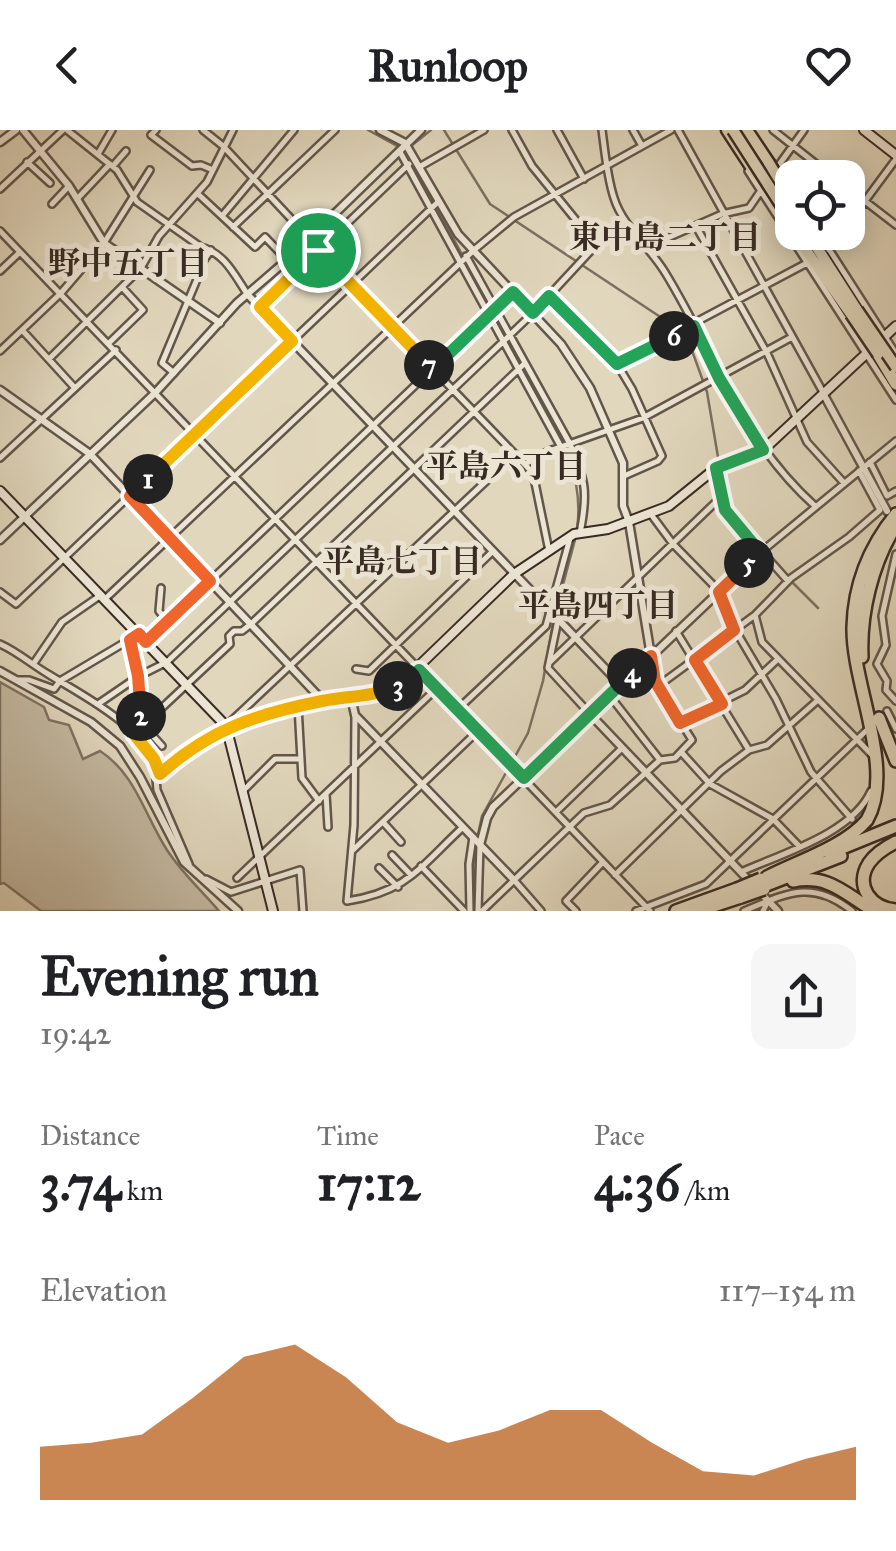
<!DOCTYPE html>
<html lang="en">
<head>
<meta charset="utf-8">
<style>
	body { margin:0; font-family:"IM FELL Great Primer","Noto Serif JP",serif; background:#f6f6f6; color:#202124; height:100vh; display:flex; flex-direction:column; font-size:38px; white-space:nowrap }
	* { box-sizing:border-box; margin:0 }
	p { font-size:32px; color:#757577 }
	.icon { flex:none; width:55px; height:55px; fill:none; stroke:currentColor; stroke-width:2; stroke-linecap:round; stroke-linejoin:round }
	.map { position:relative; height:781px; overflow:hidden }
	.side { display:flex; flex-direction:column; background:#fff; flex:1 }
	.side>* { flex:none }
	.fabs { position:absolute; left:775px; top:30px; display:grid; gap:20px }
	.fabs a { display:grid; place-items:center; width:90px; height:90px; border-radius:20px; background:#fff; box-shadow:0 5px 25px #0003; font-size:50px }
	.pin { position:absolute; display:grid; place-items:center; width:85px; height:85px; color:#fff; margin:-42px; border:5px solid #fff; border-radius:50%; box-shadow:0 2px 10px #0007 }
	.km { position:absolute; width:50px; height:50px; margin:-25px; border-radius:50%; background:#222; color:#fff; font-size:28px; line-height:50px; text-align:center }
	.round { display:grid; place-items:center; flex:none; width:105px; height:105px; border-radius:20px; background:#f6f6f6 }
	.head { display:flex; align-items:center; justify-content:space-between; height:170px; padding:0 40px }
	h1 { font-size:55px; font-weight:700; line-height:75px }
	.figures { display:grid; grid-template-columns:repeat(3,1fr); gap:15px; height:170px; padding:10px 40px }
	.figures div { display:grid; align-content:center }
	.figures b { font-size:50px; font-weight:700 }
	.figures small { font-size:28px; font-weight:400 }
	.figures p { font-size:28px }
	.chart { height:280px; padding:20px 40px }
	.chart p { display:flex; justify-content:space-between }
	.chart svg { width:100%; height:180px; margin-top:10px; fill:#b45309; opacity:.7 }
	header { display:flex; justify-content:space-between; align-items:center; height:130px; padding:0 40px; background:#fff; font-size:45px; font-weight:700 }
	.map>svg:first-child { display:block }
</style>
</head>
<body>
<header><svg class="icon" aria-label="back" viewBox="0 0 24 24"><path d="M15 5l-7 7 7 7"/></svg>Runloop<svg class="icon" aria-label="heart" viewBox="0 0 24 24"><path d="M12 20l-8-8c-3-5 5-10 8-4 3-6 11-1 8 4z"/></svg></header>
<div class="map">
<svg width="896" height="781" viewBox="0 0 896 781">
	<rect width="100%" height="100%" fill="#e1d7bd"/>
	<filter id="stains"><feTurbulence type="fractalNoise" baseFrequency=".002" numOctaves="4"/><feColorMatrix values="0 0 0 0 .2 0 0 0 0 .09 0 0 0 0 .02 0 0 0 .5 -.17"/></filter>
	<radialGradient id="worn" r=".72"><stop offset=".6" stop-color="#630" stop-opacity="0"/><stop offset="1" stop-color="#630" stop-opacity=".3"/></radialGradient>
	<path fill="#c4baa3" stroke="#7e7263" stroke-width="2.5" d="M0 552 44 577 49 590 69 595 83 629 100 621C135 643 145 686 167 720 182 743 201 760 219 781H41L4 753 0 754Z"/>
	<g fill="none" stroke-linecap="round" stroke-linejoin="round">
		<path stroke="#7b6f60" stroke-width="2.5" d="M368 0 397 16
			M444 0 490 74 686 204 707 262 719 333
			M411 16 431 0
			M413 33 520 233
			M524 240C551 291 586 338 577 399
			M720 341 725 367
			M791 451 818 478
			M556 481 576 406
			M475 781 473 728 482 686 528 603 543 551 553 493"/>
		<defs>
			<path id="minor" d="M67 0 117 40 137 72 201 117C225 123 235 146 248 165
				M156 0 151 5 192 36 201 35 213 40
				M203 0 223 16 309 108
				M512 0 532 36 597 116
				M557 0 584 49
				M602 0C605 22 607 47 614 68 623 97 651 118 666 144 716 226 741 310 815 376
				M633 0 642 16
				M678 0 824 264
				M773 0 834 48
				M400 22 561 317
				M98 24 112 0
				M27 32 50 53
				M113 36 126 21
				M421 36 484 0
				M776 39 804 0
				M748 41 896 270
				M848 58 896 95
				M0 59 63 0
				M198 64 255 117 265 107 287 130
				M78 68 110 34
				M52 74 69 56
				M222 86 294 0
				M848 94 896 29
				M233 97 335 0
				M697 98 767 223 807 312 844 353
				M0 101 650 781
				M818 102 896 224
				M308 109 533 343 549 421
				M647 117 722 84 749 78 762 59
				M829 120 842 102
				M466 126 570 314C586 351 588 363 580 403
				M0 141 20 122
				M549 166 617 234 632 259 662 326 658 331 624 346
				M260 177 409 34
				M22 200 74 257
				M110 212 143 180 122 157
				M0 221 61 163 104 113 150 40
				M49 229 141 138 159 106 207 52 233 0
				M617 234 807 133
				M174 243 162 233 198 147 197 140 211 120
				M0 328 116 220
				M870 332 887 366 896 361
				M525 334 549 321 643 288 792 207
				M716 339 725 380 788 451
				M859 341 880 380 849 407 791 448 755 485 762 512 873 626
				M650 383 673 414 719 461 727 486 776 569 811 642 852 689
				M761 422 896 311
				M896 424 882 486 886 515 877 534 887 551 886 560 896 571
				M161 458 159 481 168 492
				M0 462 16 474 439 71
				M105 469 474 120 514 87 671 0
				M558 490 548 538 590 584
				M676 501 749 620
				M130 510 139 546 142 596
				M146 512 513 162
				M0 514C18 522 31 534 48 544 90 570 141 594 160 643L156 649 157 660 189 734
				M34 533 62 492 101 465
				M549 533 721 367
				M356 539 369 541 493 421
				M17 550H29L54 559 60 551 139 504
				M658 556 755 485
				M610 566 660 630
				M98 574 139 546 167 532 533 183 622 87
				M298 576 302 648 319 671
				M458 579 546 496 570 408
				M887 581 896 599
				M355 585 354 695 347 771C407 762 421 736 463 697
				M681 592 745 560 778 529
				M144 596 162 616
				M134 604 230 514 229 506 234 501H242L251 494 525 233
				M682 623 710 654 773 689 799 716
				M160 643 226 596 515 324
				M243 661 275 629H300
				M326 664 328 697
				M556 682 622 618
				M383 692 401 712
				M352 721 479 600
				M392 725 411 745
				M421 736 464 781
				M379 738 398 757
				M741 742C781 724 853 703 871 661
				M615 745 721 641 749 620 767 615 818 570
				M237 748 437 558
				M206 749 231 762 300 740 303 781
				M514 750 541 781
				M470 781 469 734 473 707
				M478 781 480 715
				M482 781 584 683 610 675 660 630 675 628 692 610 658 556 651 526
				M576 781 566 771 603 732
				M636 781 706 754 869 598
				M744 781C787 763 812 749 852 781
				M763 781 768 771"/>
			<path id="tertiary" d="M23 0 69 56 104 113 220 193
				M380 0 405 13 458 104 561 214 590 258 623 333V376L629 392 651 526
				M0 12 16 0
				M248 165 621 555
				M0 260 90 324 323 571
				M824 265 887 381
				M0 410 156 262 237 173 287 130 421 0
				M0 541 91 592 120 616 140 647 184 732 238 781
				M351 567 355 585 514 750
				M590 584 778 781
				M480 715 487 688 493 677 761 422"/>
			<path id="secondary" d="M864 0 896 25
				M0 361 226 596 273 781
				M226 596 263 583 385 562 397 557 514 444 574 404 608 399 669 376 716 338 763 320 896 196"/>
			<path id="trunk" d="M727 0 755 43
				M747 0 769 33
				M793 102 851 184
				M807 102 857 180"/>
			<path id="motorway" d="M878 224 896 254
				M862 527C860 484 872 434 895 397
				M879 588 896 631
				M896 712C886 717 876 723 869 733 854 756 871 778 896 780
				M830 723 896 696
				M767 747C798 731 844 717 867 690 896 639 852 556 853 497 854 455 870 416 896 384
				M793 751C829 744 845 764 874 781
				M764 756 841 726
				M676 781 737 759
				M698 781 741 767"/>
		</defs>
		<use href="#minor" stroke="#62564a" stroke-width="10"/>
		<use href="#tertiary" stroke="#62564a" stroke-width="11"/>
		<use href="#secondary" stroke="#382b23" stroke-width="12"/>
		<use href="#trunk" stroke="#382b23" stroke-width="15"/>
		<use href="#motorway" stroke="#382b23" stroke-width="16"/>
		<use href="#minor" stroke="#ece5d4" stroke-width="5"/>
		<use href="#tertiary" stroke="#ece5d4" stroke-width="6"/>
		<use href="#secondary" stroke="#ece5d4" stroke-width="8"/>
		<use href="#trunk" stroke="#e1d7bd" stroke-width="10"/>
		<use href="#motorway" stroke="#e1d7bd" stroke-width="11"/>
		<defs>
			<path id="trunk-bridge" d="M733 0 792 92
				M769 33 792 71
				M857 180 896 237
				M851 184 878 224"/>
			<path id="motorway-bridge" d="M737 759 761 749
				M741 767 764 759"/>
		</defs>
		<use href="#trunk-bridge" stroke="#382b23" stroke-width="15" stroke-linecap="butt"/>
		<use href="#motorway-bridge" stroke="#382b23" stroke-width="16" stroke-linecap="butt"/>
		<use href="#trunk-bridge" stroke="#e1d7bd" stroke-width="10"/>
		<use href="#motorway-bridge" stroke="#e1d7bd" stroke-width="11"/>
	</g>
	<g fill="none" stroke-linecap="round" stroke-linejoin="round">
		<defs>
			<path id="split-1" d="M148 349 292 211 260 177 318 120"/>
			<path id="split-2" d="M141 586 138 546 130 510 139 504 146 512 210 451 130 366 148 349"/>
			<path id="split-3" d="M141 586 142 597 134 604 154 629 160 644C210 599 257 584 322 571 347 566 374 567 398 556"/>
			<path id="split-4" d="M398 556 419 540 524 648 632 543"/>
			<path id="split-5" d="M632 543 651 526 655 551 680 593 722 574 695 530 734 500 719 462 749 433"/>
			<path id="split-6" d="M674 206 694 196 719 248 763 320 716 338 725 380 760 422 749 433"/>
			<path id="split-7" d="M429 235 433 239 513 162 533 183 549 166 617 234 674 206"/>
			<path id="split-8" d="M318 120 429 235"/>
		</defs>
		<use href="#split-1" stroke="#fff" stroke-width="20"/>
		<use href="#split-2" stroke="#fff" stroke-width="20"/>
		<use href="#split-3" stroke="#fff" stroke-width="20"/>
		<use href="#split-4" stroke="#fff" stroke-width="20"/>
		<use href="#split-5" stroke="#fff" stroke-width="20"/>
		<use href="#split-6" stroke="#fff" stroke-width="20"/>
		<use href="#split-7" stroke="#fff" stroke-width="20"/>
		<use href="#split-8" stroke="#fff" stroke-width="20"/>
		<use href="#split-1" stroke="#f5b400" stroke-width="12"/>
		<use href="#split-2" stroke="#f0652b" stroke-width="12"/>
		<use href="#split-3" stroke="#f5b400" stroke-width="12"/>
		<use href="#split-4" stroke="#22a559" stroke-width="12"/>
		<use href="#split-5" stroke="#f0652b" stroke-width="12"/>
		<use href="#split-6" stroke="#22a559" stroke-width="12"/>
		<use href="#split-7" stroke="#22a559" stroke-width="12"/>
		<use href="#split-8" stroke="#f5b400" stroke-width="12"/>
	</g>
	<g text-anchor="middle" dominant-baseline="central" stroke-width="10" stroke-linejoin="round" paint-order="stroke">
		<g font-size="32" font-weight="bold" fill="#382b23" stroke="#ece5d4">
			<text x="665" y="107">東中島二丁目</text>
			<text x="128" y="133">野中五丁目</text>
			<text x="506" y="336">平島六丁目</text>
			<text x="402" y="431">平島七丁目</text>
			<text x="598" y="475">平島四丁目</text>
		</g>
	</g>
	<rect width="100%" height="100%" filter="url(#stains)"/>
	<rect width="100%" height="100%" fill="url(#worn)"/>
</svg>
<div class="fabs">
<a><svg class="icon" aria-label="locate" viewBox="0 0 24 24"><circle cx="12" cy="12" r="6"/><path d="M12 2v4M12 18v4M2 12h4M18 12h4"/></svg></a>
</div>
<div class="pin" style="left:318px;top:120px;background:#1e9e55"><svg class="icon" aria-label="arrive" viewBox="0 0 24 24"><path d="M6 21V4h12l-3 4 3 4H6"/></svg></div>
<b class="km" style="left:148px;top:349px">1</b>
<b class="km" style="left:141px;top:586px">2</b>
<b class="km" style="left:398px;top:556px">3</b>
<b class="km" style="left:632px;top:543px">4</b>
<b class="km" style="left:749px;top:433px">5</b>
<b class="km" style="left:674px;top:206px">6</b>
<b class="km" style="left:429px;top:235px">7</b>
</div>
<section class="side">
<div class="head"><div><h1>Evening run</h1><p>19:42</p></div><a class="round"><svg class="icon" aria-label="share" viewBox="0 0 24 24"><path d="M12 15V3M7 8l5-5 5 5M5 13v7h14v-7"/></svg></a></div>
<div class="figures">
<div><p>Distance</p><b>3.74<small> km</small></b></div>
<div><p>Time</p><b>17:12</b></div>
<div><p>Pace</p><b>4:36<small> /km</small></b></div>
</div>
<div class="chart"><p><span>Elevation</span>117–154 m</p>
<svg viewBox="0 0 160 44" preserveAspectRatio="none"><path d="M0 44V31L10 30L20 28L30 19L40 9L50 6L60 14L70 25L80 30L90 27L100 22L110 22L120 30L130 37L140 38L150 34L160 31V44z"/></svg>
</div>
</section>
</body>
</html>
